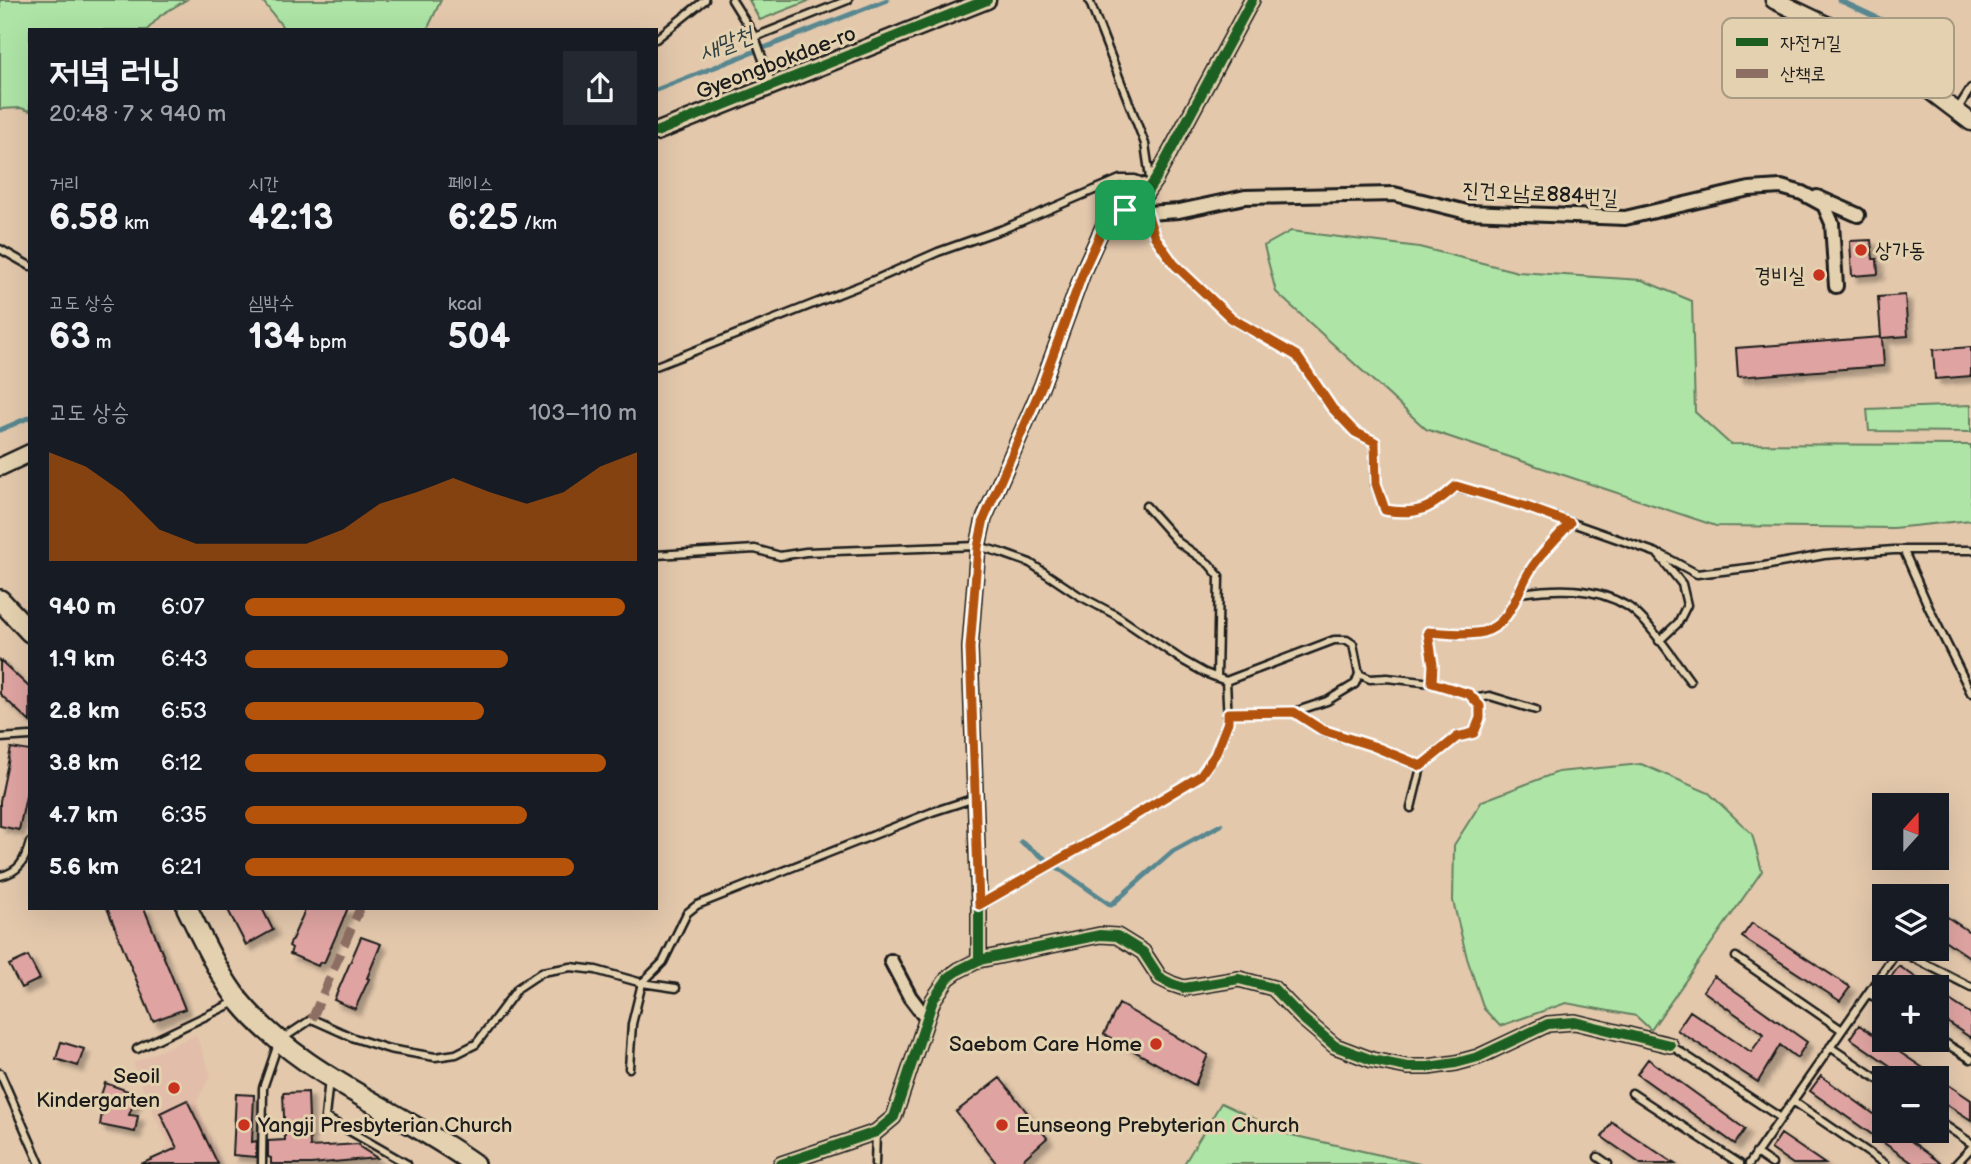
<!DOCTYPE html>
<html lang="ko">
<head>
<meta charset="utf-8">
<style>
	body { margin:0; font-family:"Balsamiq Sans","Poor Story",sans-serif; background:#242831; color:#f1f3f6; height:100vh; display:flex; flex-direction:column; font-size:26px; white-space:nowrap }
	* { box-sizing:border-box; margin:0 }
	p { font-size:23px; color:#9ea1a6 }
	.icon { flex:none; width:38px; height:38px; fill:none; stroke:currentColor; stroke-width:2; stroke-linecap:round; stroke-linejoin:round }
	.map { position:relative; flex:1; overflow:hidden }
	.details { position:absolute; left:28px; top:28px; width:630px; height:882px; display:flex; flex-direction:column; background:#171b24; border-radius:0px; box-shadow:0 7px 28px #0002 }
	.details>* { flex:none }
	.needle { width:46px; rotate:21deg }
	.buttons { position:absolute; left:1872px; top:793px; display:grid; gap:14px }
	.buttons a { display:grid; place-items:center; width:77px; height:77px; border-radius:0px; background:#171b24; box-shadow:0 7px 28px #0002; font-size:35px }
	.pin { position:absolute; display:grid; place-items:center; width:60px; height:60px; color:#fff; margin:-30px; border-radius:14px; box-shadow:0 4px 10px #0006 }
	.round { display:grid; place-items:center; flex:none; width:74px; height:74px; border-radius:0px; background:#242831 }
	.head { display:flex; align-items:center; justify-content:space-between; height:119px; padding:0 21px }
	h1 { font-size:38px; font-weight:700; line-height:52px }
	.metrics { display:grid; grid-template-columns:repeat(3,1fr); gap:10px; height:119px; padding:7px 21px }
	.metrics div { display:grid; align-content:center }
	.metrics b { font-size:35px; font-weight:700 }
	.metrics small { font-size:19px; font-weight:400 }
	.metrics p { font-size:19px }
	.chart { height:196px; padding:14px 21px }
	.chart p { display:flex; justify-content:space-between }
	.chart svg { width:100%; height:126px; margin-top:7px; fill:#b45309; opacity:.7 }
	ul { padding:0 21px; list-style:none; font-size:23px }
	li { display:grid; grid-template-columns:112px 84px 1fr; align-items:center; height:52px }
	li i { height:18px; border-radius:9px; background:#b45309 }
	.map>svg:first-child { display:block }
</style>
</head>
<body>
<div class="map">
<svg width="1971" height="1164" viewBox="0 0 1971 1164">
	<defs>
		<filter id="shadow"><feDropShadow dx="5.5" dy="5.5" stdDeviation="2" flood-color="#0004"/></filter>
	</defs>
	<rect width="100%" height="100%" fill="#e3c8ac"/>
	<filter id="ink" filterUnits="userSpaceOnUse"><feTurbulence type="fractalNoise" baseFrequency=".0143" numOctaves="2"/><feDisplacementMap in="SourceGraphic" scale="14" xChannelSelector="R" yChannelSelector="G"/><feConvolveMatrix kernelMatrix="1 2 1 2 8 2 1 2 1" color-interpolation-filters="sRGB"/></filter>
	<g filter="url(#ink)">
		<path fill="#e2bda9" d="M196 1035 211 1075 196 1102 221 1164H173L165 1148 169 1145 154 1115 133 1063Z"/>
		<path fill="#aee4a6" stroke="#658061" stroke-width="2" d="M0 0H186L161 15 147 30H30V111L21 108 0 109Z
			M262 0H441L427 30H285Z
			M749 0H811L760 20Z
			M1291 231 1419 247 1518 272 1642 280 1692 301 1695 412 1730 444 1971 445V520L1893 528 1716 526 1426 429 1276 292 1264 246Z
			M1971 405V432L1869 431 1867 409Z
			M1641 764 1709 793 1752 834 1762 871 1651 1030 1636 1016 1566 1003 1500 1026 1484 1009 1467 958 1453 901 1454 845 1482 801 1558 772Z
			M1221 1103 1287 1134 1420 1164H1184Z"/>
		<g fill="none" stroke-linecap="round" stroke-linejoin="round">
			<path stroke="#588790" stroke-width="5" d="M1839 0 1882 20
				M656 90 887 0
				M0 430 30 417
				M1021 842 1111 905 1173 851 1221 825"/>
		</g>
		<path fill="#dfa4a1" stroke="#1c1c1c" stroke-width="2" filter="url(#shadow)" d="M1871 240 1873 259H1877L1878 274 1852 276 1850 241Z
			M1905 295 1908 336 1882 338 1884 366 1738 377 1736 348 1881 337 1878 297Z
			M1971 347V376L1935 379 1933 350Z
			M0 660 30 688V722L0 694Z
			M11 748 30 751V777L19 830 0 826V801Z
			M107 908H144L185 1009 153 1021Z
			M227 908H262L273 930 246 945Z
			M306 908H348L324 963 320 962 318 966 290 954 292 948 289 946Z
			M1937 910 1971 933V958L1937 935Z
			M1752 923 1850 987 1840 1001 1742 937Z
			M361 937 381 944 367 978 369 979 355 1009 334 1000Z
			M28 956 40 979 21 988 9 965Z
			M1899 966 1930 987H1897L1888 981Z
			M1714 976 1807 1042 1797 1058 1780 1045 1758 1082 1677 1030 1690 1011 1751 1052 1764 1034 1703 991Z
			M1937 992 1971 1014V1038L1937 1015Z
			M1119 1004 1208 1055 1195 1085 1104 1034Z
			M1859 1025 1971 1100V1120L1937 1098V1078H1908L1850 1038Z
			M61 1042 84 1049 78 1066 56 1059Z
			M1648 1059 1745 1129 1735 1144 1637 1074Z
			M1821 1076 1885 1122V1130H1896L1942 1164H1914L1810 1091Z
			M1000 1078 1047 1138 1018 1164H997L956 1112Z
			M105 1083 137 1094 129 1115 138 1116 135 1132 100 1125 104 1100 100 1098Z
			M308 1092 310 1147 359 1144 360 1147 377 1158 311 1164H271V1158L268 1157V1141L285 1140 283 1093Z
			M236 1094 254 1095 252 1142 257 1141 256 1157 233 1155Z
			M187 1100 218 1164H141L177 1148 160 1113Z
			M1612 1122 1675 1164H1641L1602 1137Z
			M1781 1134 1825 1164H1793L1771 1149Z"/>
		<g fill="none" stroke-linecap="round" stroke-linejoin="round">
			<defs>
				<path id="service" d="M732 0 755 37 771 83
					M755 37 848 0
					M656 39 705 0
					M1957 110 1971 88
					M1147 213 1155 237 1174 264 1231 318 1297 356 1332 408 1355 432 1375 442V484L1385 510C1418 516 1432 508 1456 487L1524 506 1657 553 1682 584 1687 605 1678 623 1659 641
					M0 249 30 266
					M656 366 879 278 938 252 1003 229 1120 179H1135L1151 185 1145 144 1089 0
					M1146 506 1178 542 1209 564 1219 576 1217 678
					M1904 551 1929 608 1971 693
					M656 555 755 549 780 556 806 552 978 546 1002 553 1030 563 1078 595 1114 614 1182 660 1205 673 1226 681 1228 722 1215 755 1200 776 1099 837 979 906
					M1662 555 1697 574 1764 566 1824 555 1894 550H1971
					M1520 593C1556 588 1594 586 1627 606 1647 618 1675 661 1690 681
					M1359 674 1370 679 1387 678 1432 683 1469 694 1480 706V718L1474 733 1457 737 1421 767 1411 808
					M1226 681 1334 640H1347L1353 644 1359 674 1355 684 1327 701 1294 712 1228 713
					M1432 683 1433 665 1428 632C1445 633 1465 636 1483 632 1511 624 1517 590 1531 569 1542 552 1556 538 1570 523
					M1473 699 1490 696 1536 710
					M1294 712 1322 731 1373 746 1421 767
					M0 738 30 736
					M0 876C20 872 25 860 30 842
					M1736 957 1842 1030
					M1868 993 1885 1004
					M1937 1038 1971 1059
					M1670 1045 1781 1118
					M1830 1047 1885 1084
					M137 1049 237 1001
					M629 1068 632 1024 642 983 663 962 687 913 697 905 932 812 975 798
					M0 1073 40 1164
					M329 1079 325 1117 407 1164
					M1632 1093 1740 1164
					M1793 1101 1885 1164
					M1937 1120 1971 1143
					M1756 1153 1772 1164
					M1598 1157 1608 1164
					M262 1164 263 1088 279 1041 312 1019 354 1038 389 1049 435 1057 456 1054 476 1044 518 988 542 972 571 967 596 970 642 983 676 988
					M875 1164 876 1132
					M1749 1164 1898 950 1971 987
					M1956 1164 1971 1148"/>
				<path id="minor" d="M1817 197 1858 215
					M1125 210 1147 213 1179 211 1245 197 1394 194 1467 212 1625 218 1749 189 1781 187 1802 193 1824 205 1832 223 1836 286
					M979 960V906L970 648 978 546 984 519 1042 385 1085 267 1103 227 1142 199 1155 180 1252 0
					M891 961 910 997 926 1018
					M781 1164 876 1132 894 1117 933 1000 948 978 959 970 979 960 1100 935 1117 936 1143 952 1160 978 1172 984 1184 988 1239 979 1273 988 1302 1018 1335 1046 1372 1060 1407 1067H1428L1456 1063 1478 1057 1548 1024 1575 1022 1670 1045"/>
				<path id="tertiary" d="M1774 0 1843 33 1904 71 1971 122
					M656 132 987 0
					M0 467 30 453"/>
				<path id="secondary" d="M0 600 30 632
					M187 908C203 940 218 974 240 1002 301 1076 398 1109 474 1164"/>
			</defs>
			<use href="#service" stroke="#1c1c1c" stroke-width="11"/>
			<use href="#minor" stroke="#1c1c1c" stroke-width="18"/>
			<use href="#tertiary" stroke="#1c1c1c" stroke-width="21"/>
			<use href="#secondary" stroke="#1c1c1c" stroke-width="24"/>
			<use href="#service" stroke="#e4d1af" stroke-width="6"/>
			<use href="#minor" stroke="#e4d1af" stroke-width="12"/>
			<use href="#tertiary" stroke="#e4d1af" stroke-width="16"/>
			<use href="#secondary" stroke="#e4d1af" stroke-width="19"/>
			<path stroke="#8d6e63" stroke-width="9" stroke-dasharray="18 9" stroke-linecap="butt" d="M312 1019 360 908"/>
			<defs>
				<path id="cycleway" d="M656 132 987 0
					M979 960V906L970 648 978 546 984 519 1042 385 1085 267 1103 227 1142 199 1155 180 1252 0
					M781 1164 876 1132 894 1117 933 1000 948 978 959 970 979 960 1100 935 1117 936 1143 952 1160 978 1172 984 1184 988 1239 979 1273 988 1302 1018 1335 1046 1372 1060 1407 1067H1428L1456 1063 1478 1057 1548 1024 1575 1022 1670 1045"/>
			</defs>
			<use href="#cycleway" stroke="#e4d1af" stroke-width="15"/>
			<use href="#cycleway" stroke="#1b5e20" stroke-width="10"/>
		</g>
	</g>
	<g fill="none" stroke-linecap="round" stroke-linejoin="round" filter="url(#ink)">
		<defs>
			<path id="route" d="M1125 210 1147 213 1155 237 1174 264 1231 318 1297 356 1332 408 1355 432 1375 442 1376 484 1385 510C1418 516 1432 508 1456 486L1524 506 1570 523C1557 538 1542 552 1531 569 1517 590 1512 624 1483 632 1465 636 1445 633 1428 632L1433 665 1432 683 1469 694 1480 706V718L1474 733 1457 737 1421 766 1373 746 1322 730 1294 712 1228 713V722L1215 755 1200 776 1099 837 979 905 970 648 978 547 984 519 1042 385 1085 267 1103 228Z"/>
		</defs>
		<use href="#route" stroke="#fff" stroke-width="14"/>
		<use href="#route" stroke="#b45309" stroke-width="9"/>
	</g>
	<g fill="#c8321e" stroke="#e4d1af" stroke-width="2.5">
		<circle cx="1861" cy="250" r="7"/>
		<circle cx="1819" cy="275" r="7"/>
		<circle cx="1156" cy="1044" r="7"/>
		<circle cx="174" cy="1088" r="7"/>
		<circle cx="244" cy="1125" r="7"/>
		<circle cx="1002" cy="1125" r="7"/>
	</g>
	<g text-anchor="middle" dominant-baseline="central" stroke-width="6" stroke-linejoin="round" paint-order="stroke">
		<g font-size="21" fill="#1c1c1c" stroke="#e4d1af">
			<text transform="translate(776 63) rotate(-21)">Gyeongbokdae-ro</text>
			<text transform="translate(1540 194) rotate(3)">진건오남로884번길</text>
		</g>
		<g font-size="21" fill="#1c1c1c" stroke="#e4d1af" text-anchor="start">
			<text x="1875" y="250">상가동</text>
			<text x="1805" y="275" text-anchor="end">경비실</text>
			<text x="1142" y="1044" text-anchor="end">Saebom Care Home</text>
			<text x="160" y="1076" text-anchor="end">Seoil<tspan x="160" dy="24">Kindergarten</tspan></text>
			<text x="258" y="1125">Yangji Presbyterian Church</text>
			<text x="1016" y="1125">Eunseong Prebyterian Church</text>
		</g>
		<g font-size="23" font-style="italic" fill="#304043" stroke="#e4d1af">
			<text transform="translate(726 44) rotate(-21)">새말천</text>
		</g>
	</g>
	<rect x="1722" y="18" width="232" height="80" rx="10" fill="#e4d1af" stroke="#a89b83" stroke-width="2"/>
	<rect x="1736" y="38" width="32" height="8" fill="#1b5e20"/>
	<rect x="1736" y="69" width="32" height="9" fill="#8d6e63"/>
	<g font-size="19" fill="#1c1c1c">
		<text x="1780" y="49">자전거길</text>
		<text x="1780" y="80">산책로</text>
	</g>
</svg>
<div class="buttons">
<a><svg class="needle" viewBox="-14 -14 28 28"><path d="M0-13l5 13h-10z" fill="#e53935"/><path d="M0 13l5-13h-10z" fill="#9ea1a6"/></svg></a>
<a><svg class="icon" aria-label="layers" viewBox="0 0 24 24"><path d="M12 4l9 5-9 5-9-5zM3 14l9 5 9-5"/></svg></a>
<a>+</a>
<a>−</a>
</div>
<div class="pin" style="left:1125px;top:210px;background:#1e9e55"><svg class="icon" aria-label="arrive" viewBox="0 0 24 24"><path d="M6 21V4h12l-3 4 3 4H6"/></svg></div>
<section class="details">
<div class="head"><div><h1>저녁 러닝</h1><p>20:48 · 7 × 940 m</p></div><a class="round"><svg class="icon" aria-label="share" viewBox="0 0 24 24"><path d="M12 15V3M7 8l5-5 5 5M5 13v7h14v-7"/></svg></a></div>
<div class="metrics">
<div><p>거리</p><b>6.58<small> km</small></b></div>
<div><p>시간</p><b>42:13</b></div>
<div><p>페이스</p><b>6:25<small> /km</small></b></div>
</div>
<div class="metrics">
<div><p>고도 상승</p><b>63<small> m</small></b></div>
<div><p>심박수</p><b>134<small> bpm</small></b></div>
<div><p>kcal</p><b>504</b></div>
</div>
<div class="chart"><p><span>고도 상승</span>103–110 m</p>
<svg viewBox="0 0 160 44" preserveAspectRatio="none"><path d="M0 44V6L10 11L20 20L30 33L40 38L50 38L60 38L70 38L80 33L90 24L100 20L110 15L120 20L130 24L140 20L150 11L160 6V44z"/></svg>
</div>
<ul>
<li><b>940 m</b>6:07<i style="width:97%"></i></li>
<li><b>1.9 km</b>6:43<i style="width:67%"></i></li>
<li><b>2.8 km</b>6:53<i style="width:61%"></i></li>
<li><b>3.8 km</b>6:12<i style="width:92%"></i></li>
<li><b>4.7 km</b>6:35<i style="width:72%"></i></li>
<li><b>5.6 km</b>6:21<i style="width:84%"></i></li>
</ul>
</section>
</div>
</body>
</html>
